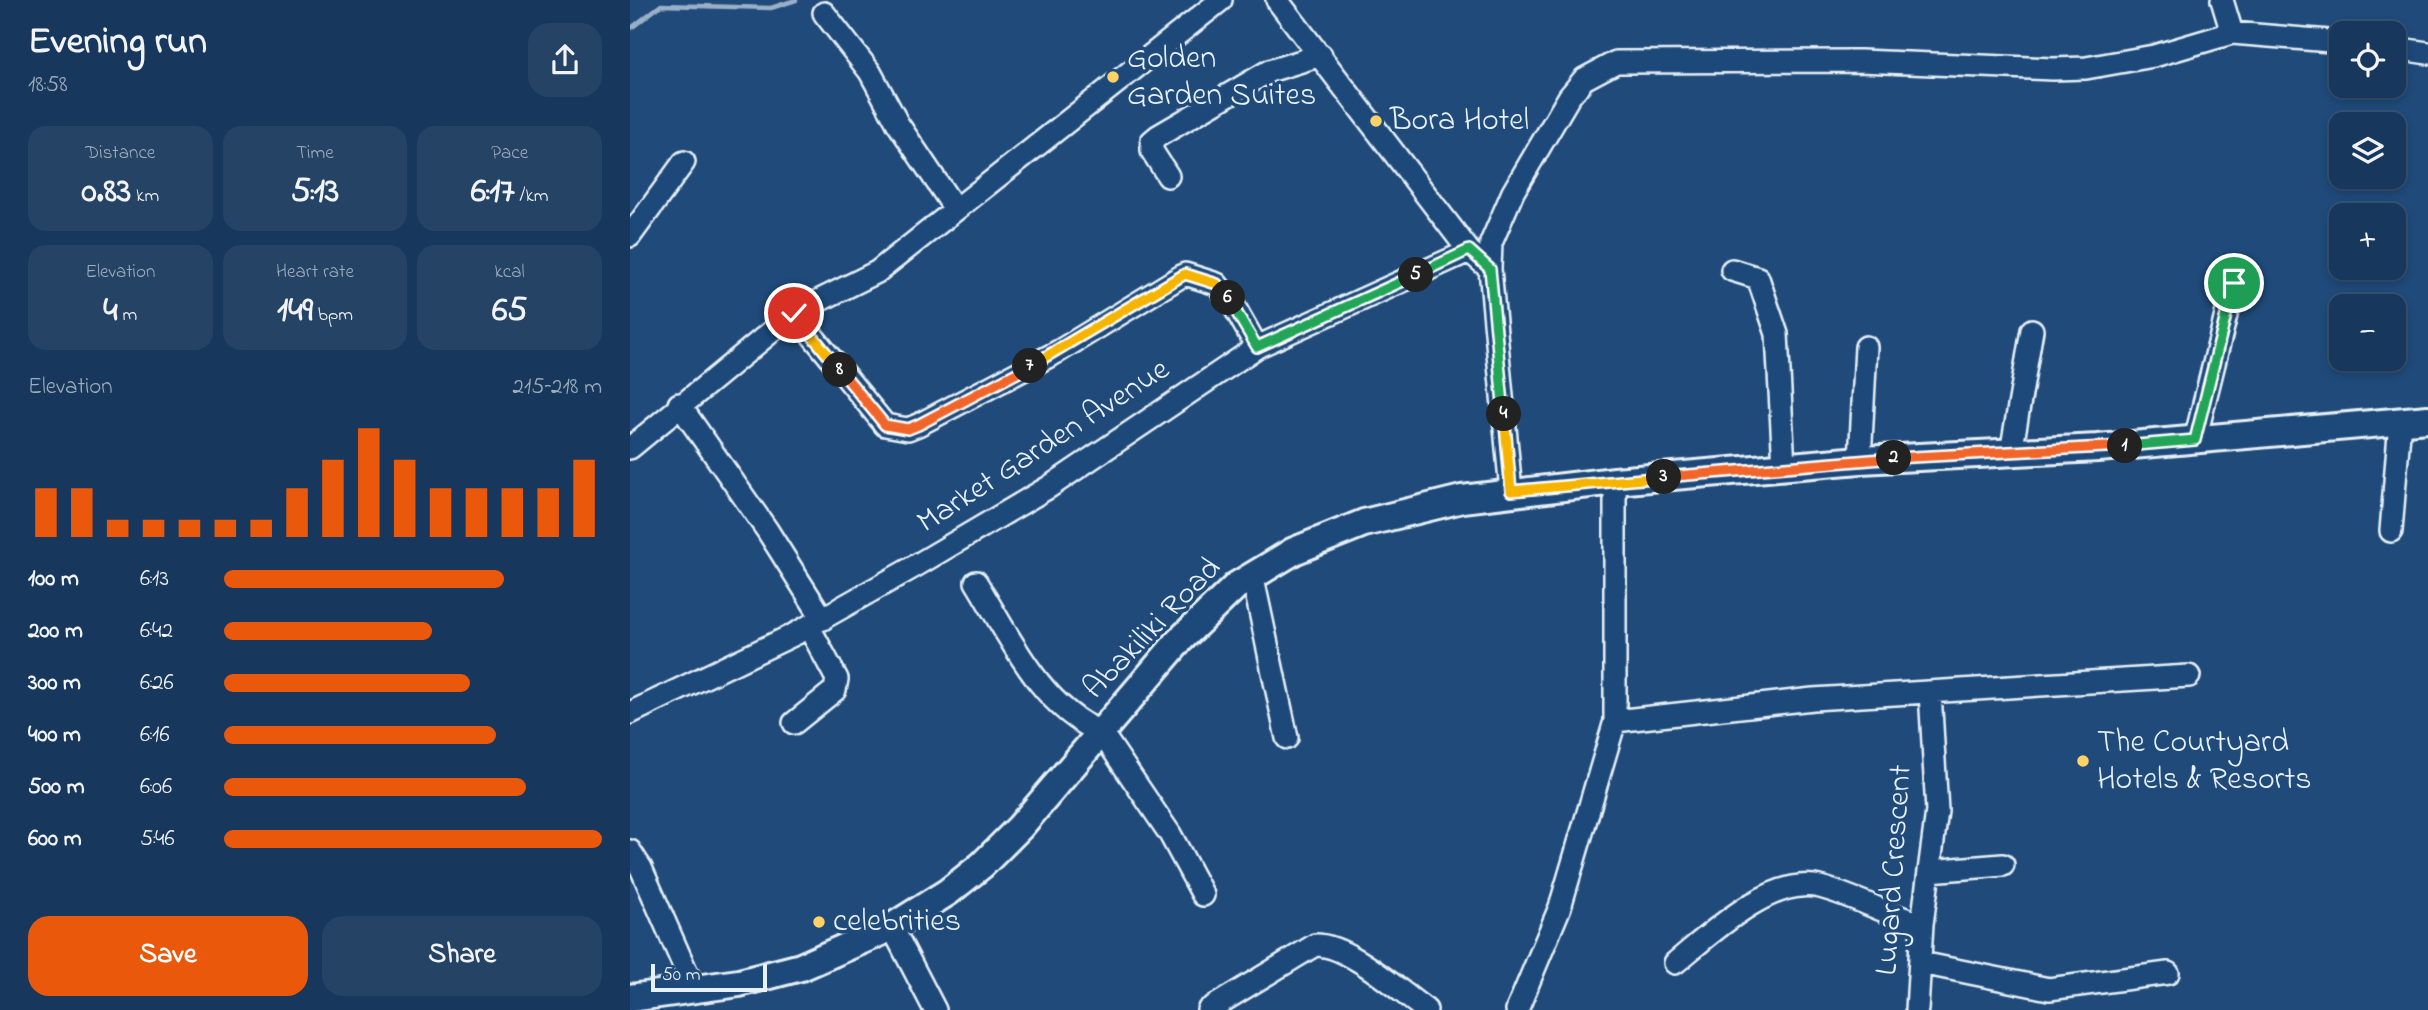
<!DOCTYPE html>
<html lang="en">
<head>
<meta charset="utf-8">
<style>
	body { margin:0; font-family:"Indie Flower",sans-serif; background:#244365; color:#f1f3f6; height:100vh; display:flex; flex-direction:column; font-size:26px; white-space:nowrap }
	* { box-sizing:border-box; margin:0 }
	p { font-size:23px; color:#9eacbb }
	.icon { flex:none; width:38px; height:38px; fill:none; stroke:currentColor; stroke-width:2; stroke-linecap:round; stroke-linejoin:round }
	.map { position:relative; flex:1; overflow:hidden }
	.details { display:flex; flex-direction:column; background:#17385c; width:630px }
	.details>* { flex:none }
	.fabs { position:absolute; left:1699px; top:21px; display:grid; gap:14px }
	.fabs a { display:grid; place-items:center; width:77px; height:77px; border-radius:14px; background:#17385c; box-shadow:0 4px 10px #0003,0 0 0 2px #365272; font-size:35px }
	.scale { position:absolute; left:21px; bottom:18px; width:116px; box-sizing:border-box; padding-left:7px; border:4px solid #e8f1f8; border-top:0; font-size:19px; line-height:24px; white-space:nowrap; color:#e8f1f8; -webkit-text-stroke:5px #1f4a7a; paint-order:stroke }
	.pin { position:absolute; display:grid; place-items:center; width:60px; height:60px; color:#fff; margin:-30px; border:4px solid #fff; border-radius:50%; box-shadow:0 2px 7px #0007 }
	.km { position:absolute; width:35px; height:35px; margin:-18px; border-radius:50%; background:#222; color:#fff; font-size:19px; line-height:35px; text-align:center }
	.round { display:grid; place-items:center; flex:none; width:74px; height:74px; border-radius:21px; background:#244365 }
	.head { display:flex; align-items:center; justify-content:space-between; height:119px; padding:0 28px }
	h1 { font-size:38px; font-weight:800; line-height:52px }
	.figures { display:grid; grid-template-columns:repeat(3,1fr); gap:10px; height:119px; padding:7px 28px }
	.figures div { display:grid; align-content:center; border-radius:18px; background:#244365; text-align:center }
	.figures b { font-size:35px; font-weight:800 }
	.figures small { font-size:19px; font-weight:400 }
	.figures p { font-size:19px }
	.chart { height:196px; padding:14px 28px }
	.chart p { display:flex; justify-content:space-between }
	.chart svg { width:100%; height:126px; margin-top:7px; stroke:#ea580c; stroke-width:6 }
	.button { display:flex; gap:14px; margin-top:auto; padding:14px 28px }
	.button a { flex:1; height:80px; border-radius:21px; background:#ea580c; color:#fff; font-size:28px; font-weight:800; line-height:80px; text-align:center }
	.button a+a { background:#244365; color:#f1f3f6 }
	ul { padding:0 28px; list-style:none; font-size:23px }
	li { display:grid; grid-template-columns:112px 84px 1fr; align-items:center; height:52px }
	li i { height:18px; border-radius:9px; background:#ea580c }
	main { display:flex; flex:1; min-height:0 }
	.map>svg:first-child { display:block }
</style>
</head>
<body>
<main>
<section class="details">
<div class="head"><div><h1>Evening run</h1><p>18:58</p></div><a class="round"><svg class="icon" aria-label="share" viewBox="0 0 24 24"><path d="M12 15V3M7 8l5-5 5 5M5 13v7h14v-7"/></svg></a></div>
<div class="figures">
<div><p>Distance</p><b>0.83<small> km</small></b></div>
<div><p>Time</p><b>5:13</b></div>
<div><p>Pace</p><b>6:17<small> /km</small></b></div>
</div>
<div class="figures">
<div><p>Elevation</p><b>4<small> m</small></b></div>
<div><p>Heart rate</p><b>149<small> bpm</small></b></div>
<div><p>kcal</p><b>65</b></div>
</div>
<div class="chart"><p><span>Elevation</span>215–218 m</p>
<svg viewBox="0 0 160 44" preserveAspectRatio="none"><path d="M5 44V27M15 44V27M25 44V38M35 44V38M45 44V38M55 44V38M65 44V38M75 44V27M85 44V17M95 44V6M105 44V17M115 44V27M125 44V27M135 44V27M145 44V27M155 44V17"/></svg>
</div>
<ul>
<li><b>100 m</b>6:13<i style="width:74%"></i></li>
<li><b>200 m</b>6:42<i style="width:55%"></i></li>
<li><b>300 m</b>6:26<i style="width:65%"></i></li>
<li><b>400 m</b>6:16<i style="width:72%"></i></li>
<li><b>500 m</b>6:06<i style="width:80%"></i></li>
<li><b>600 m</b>5:46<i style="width:100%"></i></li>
</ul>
<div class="button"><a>Save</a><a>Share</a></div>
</section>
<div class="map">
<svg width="1798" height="1010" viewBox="0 0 1798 1010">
	<rect width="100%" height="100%" fill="#1f4a7a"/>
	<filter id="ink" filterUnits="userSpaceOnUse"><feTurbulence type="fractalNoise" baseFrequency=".0143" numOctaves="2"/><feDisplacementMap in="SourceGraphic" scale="14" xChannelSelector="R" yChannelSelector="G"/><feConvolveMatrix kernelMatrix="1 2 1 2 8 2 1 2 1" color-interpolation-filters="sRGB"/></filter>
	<g filter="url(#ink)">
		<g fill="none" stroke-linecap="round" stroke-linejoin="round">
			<path stroke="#9ab0c7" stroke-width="4.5" d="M0 29 31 5 141 8 166 0"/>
			<defs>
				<path id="minor" d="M647 0 839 251
					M1592 0 1602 33
					M194 13 240 72 268 124 325 209
					M1764 48 1798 53
					M538 176 522 151V141L528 136 639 71 691 55
					M0 236 54 162
					M1102 270 1128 278 1147 334 1154 467
					M164 313 255 425 278 429 288 425 429 351 555 274 587 284 605 308 627 347
					M49 404 137 530 193 619
					M1565 440 1604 283
					M0 448 164 313 247 272 591 0
					M1381 453 1402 330
					M1230 460 1236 347
					M881 491 860 269 861 243 883 192 939 97 954 79 986 62 1230 61 1423 69 1456 68 1524 56 1602 33 1712 42
					M1761 531 1770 421
					M622 574 657 738
					M346 582C378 634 411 708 471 732L540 834 573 895
					M0 713 165 634 287 565 419 487 627 347 839 251 860 269
					M985 721 1183 699 1559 676
					M164 723 205 690 207 679 179 627
					M0 851 11 868 64 989
					M1299 871 1373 865
					M262 927 305 1010
					M1045 963C1079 935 1142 875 1190 887 1225 896 1257 915 1292 924
					M1291 963 1419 989 1538 973
					M578 1010 685 945C718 944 769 991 796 1010
					M887 1010 930 907 985 721V481
					M1287 1010 1292 924 1307 811 1300 692"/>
				<path id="major" d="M0 998 109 983 171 967 262 927 318 892 352 865 390 827 549 641 606 586 664 551 734 523 832 499 985 481 1230 460 1468 448 1798 419"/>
			</defs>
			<use href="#minor" stroke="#e8f1f8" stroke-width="26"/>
			<use href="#major" stroke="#e8f1f8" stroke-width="32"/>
			<use href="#minor" stroke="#1f4a7a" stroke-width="21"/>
			<use href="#major" stroke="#1f4a7a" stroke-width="26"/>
		</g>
	</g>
	<g fill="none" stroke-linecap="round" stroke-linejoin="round" filter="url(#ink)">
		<defs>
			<path id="split-1" d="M1495 446 1565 440 1604 283"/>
			<path id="split-2" d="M1264 458 1495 446"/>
			<path id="split-3" d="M1034 477 1264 458"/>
			<path id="split-4" d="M874 414 881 491 1034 477"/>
			<path id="split-5" d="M786 275 839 250 860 269 874 414"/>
			<path id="split-6" d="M598 298 627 347 786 275"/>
			<path id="split-7" d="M400 366 555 274 587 284 598 298"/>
			<path id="split-8" d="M210 370 255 425 278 429 288 425 400 366"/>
			<path id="split-9" d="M164 313 210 370"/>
		</defs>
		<use href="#split-1" stroke="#fff" stroke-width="14"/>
		<use href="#split-2" stroke="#fff" stroke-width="14"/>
		<use href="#split-3" stroke="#fff" stroke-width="14"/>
		<use href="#split-4" stroke="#fff" stroke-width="14"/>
		<use href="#split-5" stroke="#fff" stroke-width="14"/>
		<use href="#split-6" stroke="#fff" stroke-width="14"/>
		<use href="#split-7" stroke="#fff" stroke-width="14"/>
		<use href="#split-8" stroke="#fff" stroke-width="14"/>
		<use href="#split-9" stroke="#fff" stroke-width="14"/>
		<use href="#split-1" stroke="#22a559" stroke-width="9"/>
		<use href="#split-2" stroke="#f0652b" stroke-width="9"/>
		<use href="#split-3" stroke="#f0652b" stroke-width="9"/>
		<use href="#split-4" stroke="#f5b400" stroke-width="9"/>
		<use href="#split-5" stroke="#22a559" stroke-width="9"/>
		<use href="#split-6" stroke="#22a559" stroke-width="9"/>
		<use href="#split-7" stroke="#f5b400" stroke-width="9"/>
		<use href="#split-8" stroke="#f0652b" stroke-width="9"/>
		<use href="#split-9" stroke="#f5b400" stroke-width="9"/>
	</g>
	<g fill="#ffd166" stroke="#1f4a7a" stroke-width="2.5">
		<circle cx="483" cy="77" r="7"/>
		<circle cx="746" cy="121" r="7"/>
		<circle cx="1453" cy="761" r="7"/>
		<circle cx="189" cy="922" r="7"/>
	</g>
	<g text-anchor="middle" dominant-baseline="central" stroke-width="7" stroke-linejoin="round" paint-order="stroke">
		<g font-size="32" fill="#e8f1f8" stroke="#1f4a7a" text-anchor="start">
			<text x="497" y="59">Golden<tspan x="497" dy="37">Garden Suites</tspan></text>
			<text x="760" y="121">Bora Hotel</text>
			<text x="1467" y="743">The Courtyard<tspan x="1467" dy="37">Hotels &amp; Resorts</tspan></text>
			<text x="203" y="922">celebrities</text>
		</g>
		<g font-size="32" fill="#e8f1f8" stroke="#1f4a7a">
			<text transform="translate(414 447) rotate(-33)">Market Garden Avenue</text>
			<text transform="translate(523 629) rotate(-46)">Abakiliki Road</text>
			<text transform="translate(1265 870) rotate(-86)">Lugard Crescent</text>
		</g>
	</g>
</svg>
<div class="fabs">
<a><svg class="icon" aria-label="locate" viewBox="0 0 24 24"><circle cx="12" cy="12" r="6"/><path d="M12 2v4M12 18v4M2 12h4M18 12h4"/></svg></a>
<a><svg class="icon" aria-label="layers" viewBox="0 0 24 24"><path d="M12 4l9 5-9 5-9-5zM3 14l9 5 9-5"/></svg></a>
<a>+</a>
<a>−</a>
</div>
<div class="scale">50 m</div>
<div class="pin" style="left:1604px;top:283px;background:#1e9e55"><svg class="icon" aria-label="arrive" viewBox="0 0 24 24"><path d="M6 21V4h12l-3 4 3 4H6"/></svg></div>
<div class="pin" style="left:164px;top:313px;background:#d93025"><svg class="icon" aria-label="check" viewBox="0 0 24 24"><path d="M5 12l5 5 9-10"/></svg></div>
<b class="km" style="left:1495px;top:446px">1</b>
<b class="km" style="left:1264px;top:458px">2</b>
<b class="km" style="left:1034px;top:477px">3</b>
<b class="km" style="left:874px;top:414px">4</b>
<b class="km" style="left:786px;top:275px">5</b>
<b class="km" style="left:598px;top:298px">6</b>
<b class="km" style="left:400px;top:366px">7</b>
<b class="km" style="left:210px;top:370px">8</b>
</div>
</main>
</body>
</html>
